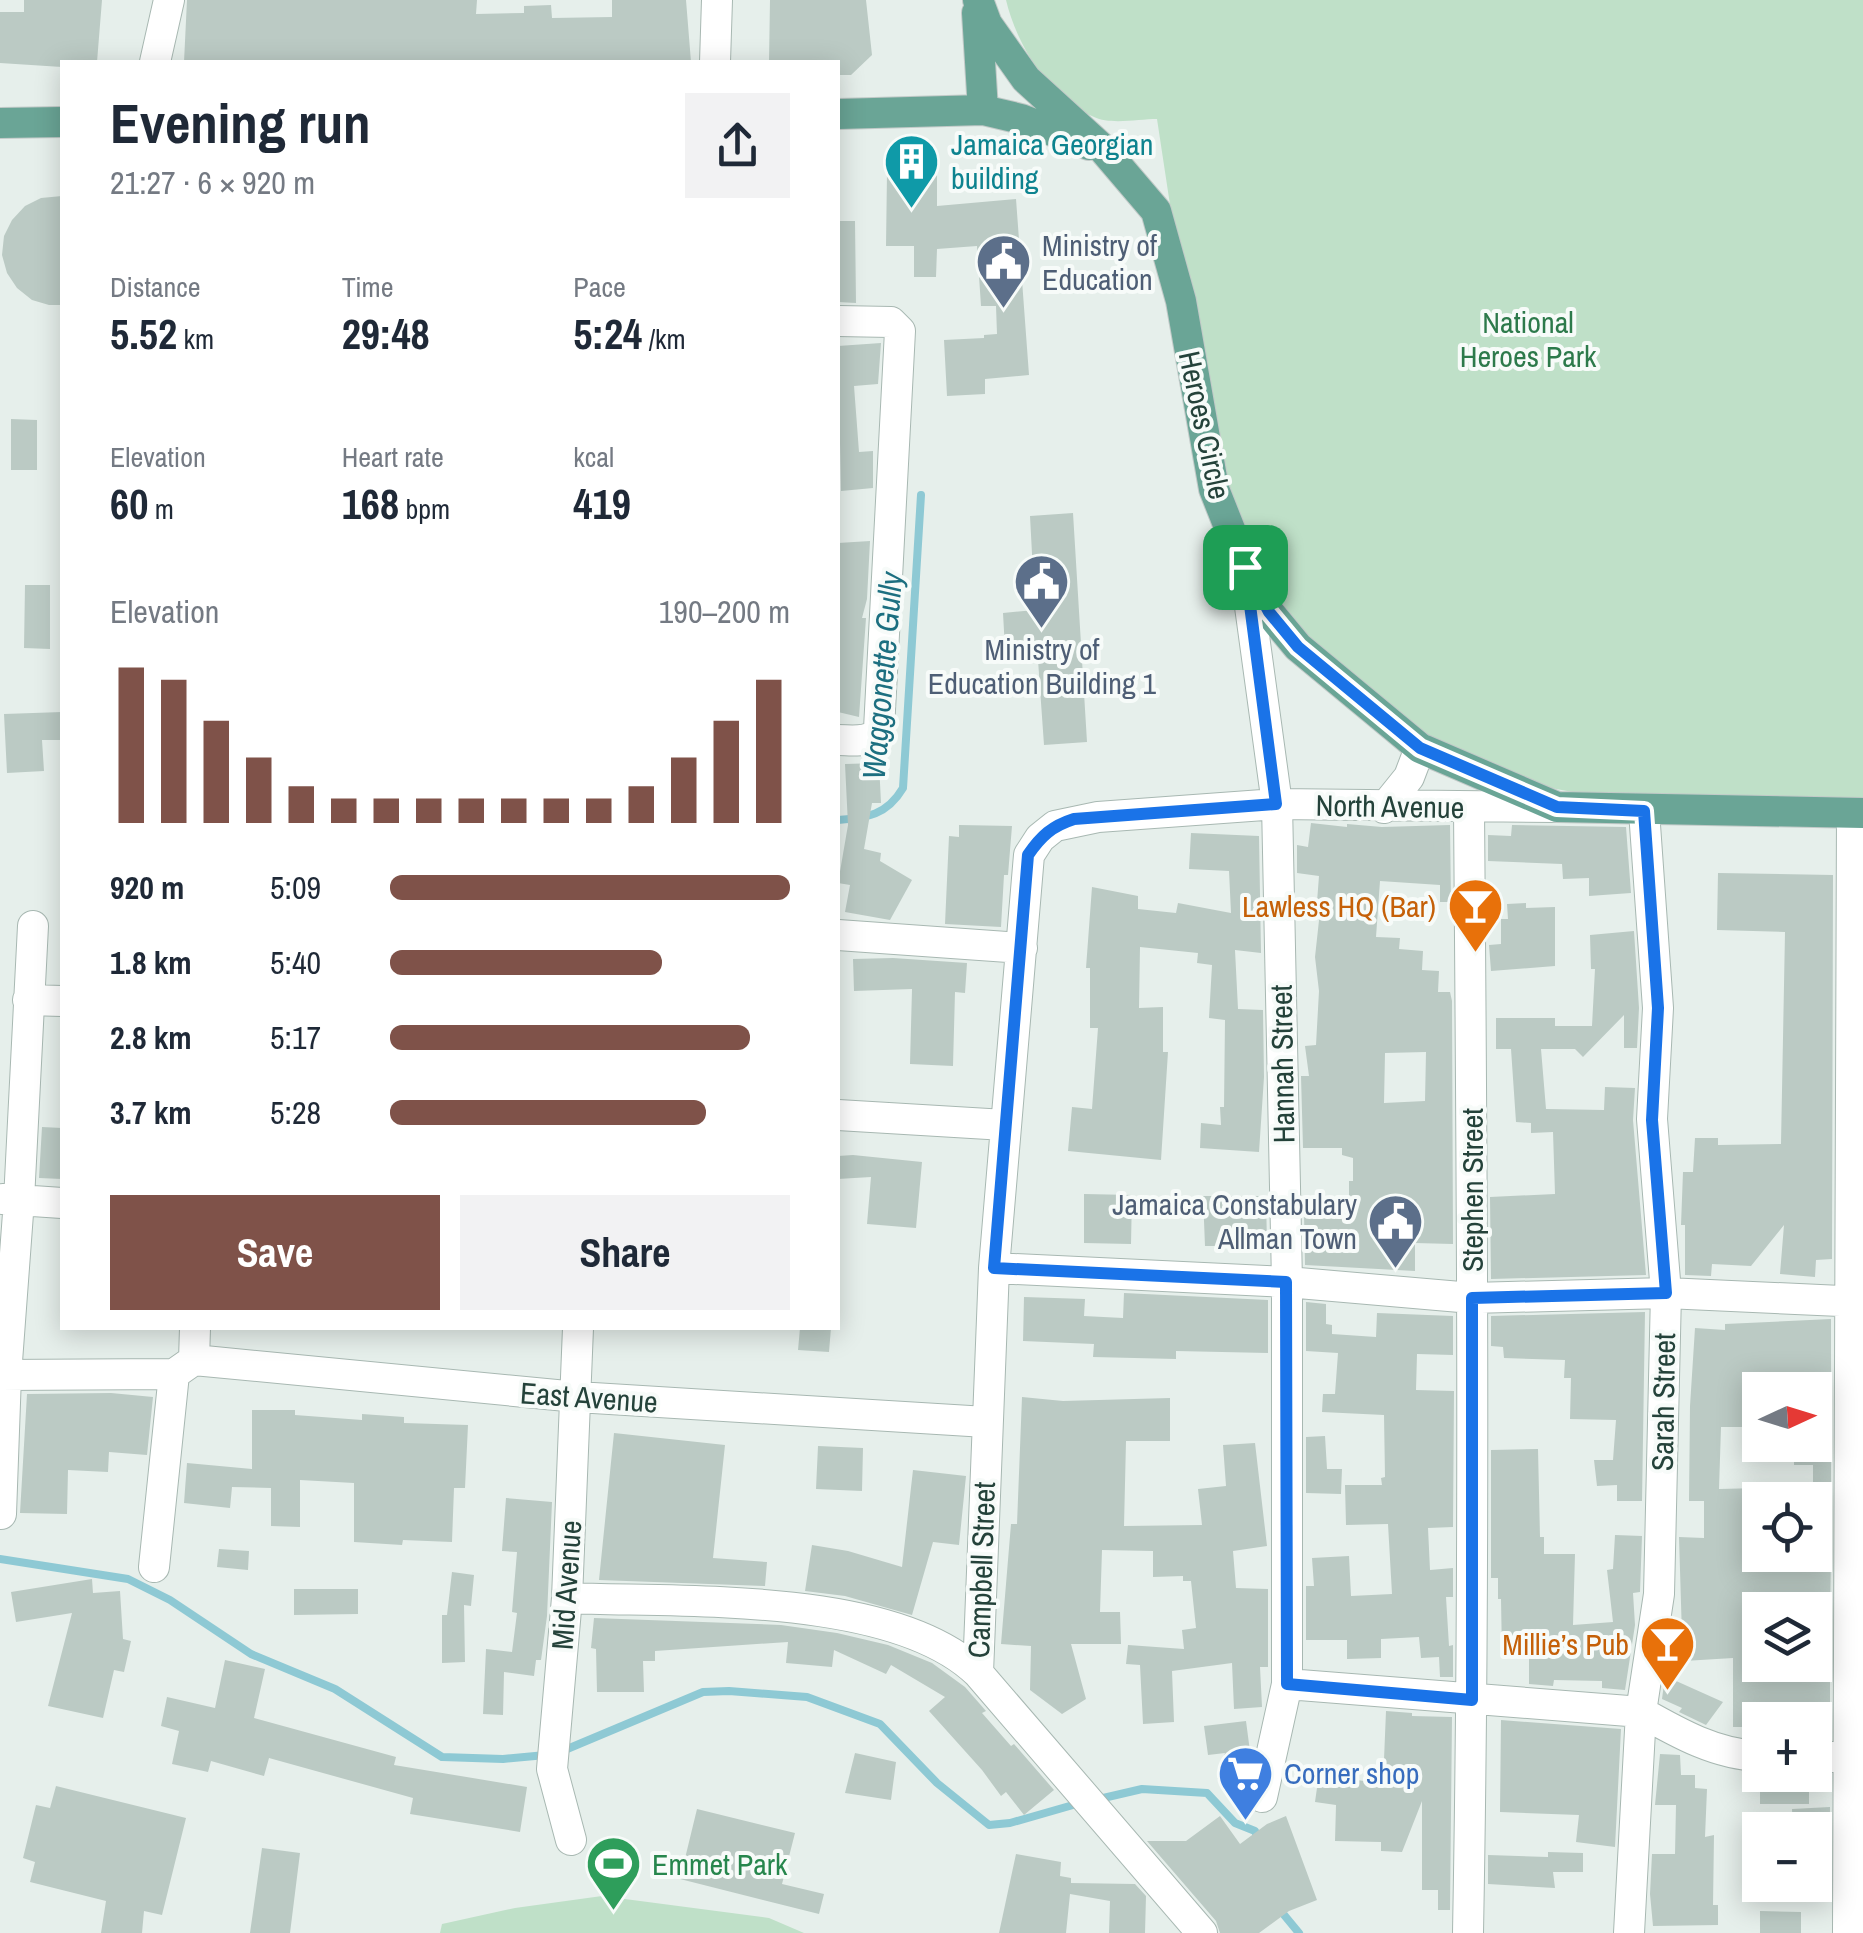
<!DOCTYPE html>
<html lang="en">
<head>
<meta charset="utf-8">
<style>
	body { margin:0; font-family:"Archivo Narrow",sans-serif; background:#f2f2f3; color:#1f2937; height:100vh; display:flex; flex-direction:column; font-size:38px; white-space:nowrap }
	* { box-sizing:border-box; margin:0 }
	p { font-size:32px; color:#747a83 }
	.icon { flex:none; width:55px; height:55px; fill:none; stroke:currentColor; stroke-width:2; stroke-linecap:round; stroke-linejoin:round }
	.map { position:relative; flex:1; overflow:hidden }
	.details { position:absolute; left:60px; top:60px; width:780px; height:1270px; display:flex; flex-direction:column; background:#fff; border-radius:0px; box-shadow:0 5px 25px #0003 }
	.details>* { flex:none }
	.needle { width:65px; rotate:86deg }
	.tools { position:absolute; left:1742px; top:1372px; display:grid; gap:20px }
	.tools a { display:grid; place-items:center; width:90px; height:90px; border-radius:0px; background:#fff; box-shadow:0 5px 25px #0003; font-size:50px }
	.pin { position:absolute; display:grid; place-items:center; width:85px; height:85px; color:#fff; margin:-42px; border-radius:20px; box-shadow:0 5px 15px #0006 }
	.round { display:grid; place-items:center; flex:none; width:105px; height:105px; border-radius:0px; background:#f2f2f3 }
	.head { display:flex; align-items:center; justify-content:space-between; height:170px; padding:0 50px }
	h1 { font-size:55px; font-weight:700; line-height:75px }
	.stats { display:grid; grid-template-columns:repeat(3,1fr); gap:15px; height:170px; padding:10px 50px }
	.stats div { display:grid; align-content:center }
	.stats b { font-size:42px; font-weight:700 }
	.stats small { font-size:28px; font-weight:400 }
	.stats p { font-size:28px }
	.chart { height:280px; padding:20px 50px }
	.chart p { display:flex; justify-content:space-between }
	.chart svg { width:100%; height:180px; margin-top:10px; stroke:#7f5249; stroke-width:6 }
	.primary-button { display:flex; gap:20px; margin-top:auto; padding:20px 50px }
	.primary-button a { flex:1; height:115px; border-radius:0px; background:#7f5249; color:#fff; font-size:40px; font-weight:700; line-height:115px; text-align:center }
	.primary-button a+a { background:#f2f2f3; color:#1f2937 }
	ul { padding:0 50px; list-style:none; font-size:32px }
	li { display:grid; grid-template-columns:160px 120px 1fr; align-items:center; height:75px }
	li i { height:25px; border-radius:12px; background:#7f5249 }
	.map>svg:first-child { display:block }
</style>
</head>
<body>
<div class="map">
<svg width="1863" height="1933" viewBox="0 0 1863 1933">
	<rect width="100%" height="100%" fill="#e6efeb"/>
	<path fill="#bfe0c8" d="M1006 0H1863V813L1648 806 1410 762 1255 569 1206 442 1157 119C1139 119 1110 125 1094 117 1049 97 1017 46 1006 0Z
		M602 1896 769 1918 804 1933H440L442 1924 515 1908Z"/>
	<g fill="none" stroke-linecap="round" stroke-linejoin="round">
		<path stroke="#8ec9d4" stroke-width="8" d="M838 820C867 818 887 815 903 788L921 495
			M0 1559 128 1579 170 1600 251 1654 335 1689 442 1757 503 1759 546 1755
			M560 1752 703 1692 729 1691 807 1697 880 1724 937 1783 989 1825 1010 1823 1080 1803
			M1099 1799 1142 1789 1207 1793 1235 1823 1255 1831 1258 1839
			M1280 1910 1299 1933"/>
	</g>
	<path fill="#bbcac4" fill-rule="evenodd" d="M24 0H102L97 62H62V67L0 63V12H24Z
		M187 0H477L476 14 524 13V6L551 5 552 18 612 17V0H686L691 62H184Z
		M770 0H866L872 55 851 75H838V62H769Z
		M887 173 937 174V206L1016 199 1029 375 985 379V394L947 396 944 340 984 338V335L997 334 996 306H981L977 246 937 249 936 277H914V246H886Z
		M62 196V305H49L32 300 17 288 7 273 2 255 4 236 12 220 25 206 41 198Z
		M838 221H855L856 303 838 302Z
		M881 343 878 384 854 386 859 452 873 451V488L841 491 838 346Z
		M11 419 37 420V470H11Z
		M1073 513 1087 742 1044 745 1037 646 1005 649 1003 613 1035 610 1030 516Z
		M870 541 867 599 862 618H866L859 717 838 712V543Z
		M25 585H50V649L24 648Z
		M62 712V740H42L44 771 7 773 4 714Z
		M879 763 881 803H872L864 849 881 853 880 861 912 880 890 920 845 912 850 885 838 883 848 825 845 764Z
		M1311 823 1347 827V824L1382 827 1450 825 1451 902H1440V885L1380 881 1376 937 1400 938 1399 949 1423 951 1422 970 1439 971 1438 992H1450L1452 1001 1453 1244 1415 1243V1271L1305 1265 1304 1213 1349 1215V1181H1353V1158L1342 1155V1148H1303L1301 1076H1309L1305 1046 1316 1045 1319 991 1315 957 1321 902H1317L1319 876 1297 873V845L1308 847ZM1426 1052 1425 1101 1384 1103 1385 1053Z
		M959 825 1012 826 1008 875H1004L1001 927 945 924 949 836 959 837Z
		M1512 825 1626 827 1631 893 1589 896V878L1563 879 1562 864 1488 861V835L1511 836Z
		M1191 833 1259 836 1261 953 1235 950 1238 1009 1263 1010 1264 1077 1259 1152 1200 1148 1201 1123 1221 1125 1220 1107H1224L1225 1020 1209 1018 1212 965 1197 963 1198 953 1140 947 1139 1008 1163 1007V1052H1168L1161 1160 1068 1151 1072 1107 1092 1109 1098 1028H1090V968H1086L1092 887 1138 896V909L1176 913 1178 903 1231 913 1229 871 1189 869Z
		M1718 873 1833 875 1832 1259 1816 1260 1815 1277 1780 1274 1784 1225 1751 1266 1712 1264 1711 1276 1685 1275V1225H1681L1683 1172H1693L1695 1138H1718V1145L1781 1144 1785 932 1717 930Z
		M1526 903V908L1555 907V966L1491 971 1489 945 1501 944V919H1508L1507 904Z
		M1634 931 1639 1008 1637 1048H1624V1015L1583 1057 1575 1049H1541L1546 1109 1604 1110 1605 1087 1635 1088 1633 1120 1646 1275 1491 1279 1490 1197 1555 1194 1553 1132 1531 1133V1123L1516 1122 1511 1049H1496V1018H1555V1026H1592L1595 969H1591L1590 935Z
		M893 958 967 963 965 993 955 992 953 1066 910 1064 912 989 854 991 853 959Z
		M42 1127 62 1128V1179L39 1178Z
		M853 1155 922 1162 916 1228 867 1224 871 1177 838 1179V1156Z
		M1084 1194 1132 1195 1131 1244 1084 1243Z
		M1203 1196H1266L1267 1246H1205Z
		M1124 1293 1268 1300V1353L1176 1351V1359L1093 1357 1094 1344 1023 1341 1024 1297 1085 1299 1084 1316 1123 1318Z
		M1306 1302 1326 1304V1324L1332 1325V1334L1376 1337 1377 1313 1453 1316V1355L1417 1354 1416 1390 1454 1391 1453 1527 1428 1528 1430 1570 1453 1568V1597H1446L1449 1646 1453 1645V1677H1440L1439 1657 1421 1658 1419 1637 1381 1639V1658L1347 1659V1640H1306V1586H1314L1312 1558 1349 1556 1351 1596 1392 1594 1388 1524 1346 1525 1345 1485H1382L1381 1478 1385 1477 1384 1415 1322 1412 1323 1394H1335L1338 1353 1306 1351Z
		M1645 1312 1642 1501H1617V1485L1597 1486 1594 1460H1613L1616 1420 1570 1419 1571 1378H1564L1565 1360 1504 1358 1503 1347 1491 1346V1316Z
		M1831 1319V1395L1815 1396V1390H1760V1427H1721L1719 1489 1760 1488V1560L1831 1555 1830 1617H1815V1610H1757L1760 1665H1793L1794 1675 1830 1674V1738H1815V1720H1754V1727H1733V1658L1668 1662 1672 1636H1682L1679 1537 1704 1538V1501H1689L1690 1406 1695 1328 1725 1330V1324Z
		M800 1328H831L829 1352 798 1350Z
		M111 1393 153 1397 147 1455 109 1452 108 1472 68 1470 67 1514 20 1513 27 1394Z
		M1022 1397 1063 1401 1170 1398V1441H1126L1124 1526 1202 1525 1198 1489 1226 1486 1223 1445 1255 1443 1267 1546 1233 1551 1236 1588 1268 1589V1667H1260L1262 1707 1234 1709 1232 1663 1172 1671 1174 1722 1143 1724 1140 1665 1126 1664 1128 1645 1184 1649 1182 1630 1196 1628 1191 1581H1183V1576L1153 1577V1551L1102 1550 1100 1612H1120L1121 1644H1071L1086 1699 1062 1714 1030 1690 1031 1646 1001 1644 1011 1524H1017Z
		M252 1410H295V1415L362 1420V1414L404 1417V1423L468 1425 465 1488H454L452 1542 403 1540 402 1545 354 1542V1483L300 1480V1527L271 1526V1488L232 1487 230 1508 184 1503 187 1463 252 1469Z
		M614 1433 725 1445 713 1558 767 1562 765 1586 599 1580Z
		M1325 1436 1327 1469H1342L1341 1494 1306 1493V1437Z
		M1831 1443V1536H1823L1822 1507H1815L1813 1500V1465H1794V1445Z
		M818 1446 863 1448 862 1491 816 1489Z
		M1538 1449 1540 1537H1544V1554H1575L1573 1625 1613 1622 1607 1570 1613 1569 1615 1535 1642 1536 1640 1592 1633 1593 1635 1625 1625 1690 1602 1688V1681L1554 1680 1553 1686 1529 1684V1655H1502L1501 1599H1498V1578H1491V1450Z
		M913 1470 966 1476 959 1545 933 1542 912 1615 845 1596 805 1591 812 1545 848 1551 902 1567Z
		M506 1498 552 1502 547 1616 541 1660H536L534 1676 504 1672 503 1715 483 1714 486 1649 512 1652 517 1613 512 1612 517 1552 502 1551Z
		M219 1549 249 1551 248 1570 217 1567Z
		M452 1572 474 1575 471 1606 464 1605 465 1662 442 1663V1615H447Z
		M92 1579 93 1593 120 1591 123 1639 131 1641 124 1672 114 1670 103 1718 48 1706 72 1613 16 1622 11 1592Z
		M294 1589H358V1614L294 1615Z
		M594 1618 781 1625 837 1633 888 1645 932 1663 965 1687 986 1711 982 1713 1011 1746 1014 1744 1054 1790 1024 1815 1006 1792 1001 1796 982 1770 929 1711 945 1697 891 1665 886 1674 834 1650 832 1667 786 1663 788 1642 655 1651V1661H643L644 1692H597L596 1649 591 1648Z
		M225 1660 265 1669 254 1718 396 1757 394 1765 527 1787 520 1832 410 1814 413 1798 269 1758 264 1776 211 1761 208 1772 172 1764 179 1731 161 1726 167 1697 215 1708Z
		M1665 1676 1723 1702 1706 1725 1679 1712 1682 1708 1662 1699Z
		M1386 1711 1412 1713V1716L1452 1717 1450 1910H1438V1890H1422V1801L1402 1852 1381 1851V1842L1335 1841 1336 1805 1315 1802 1319 1774 1383 1784Z
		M1501 1720 1621 1729 1615 1847 1576 1842 1579 1815 1500 1812Z
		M1246 1721 1251 1759 1245 1787 1217 1779 1225 1753 1208 1755 1204 1726Z
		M855 1753 896 1762 891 1800 845 1793Z
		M1660 1754 1680 1755 1681 1775H1695V1788L1707 1789 1705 1837 1714 1835 1713 1905H1718V1925L1653 1926 1650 1894 1652 1854H1675L1676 1805H1655Z
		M1760 1775H1809V1804H1760Z
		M56 1786 186 1818 162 1915 144 1911 142 1933H101L106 1901 30 1882 35 1862 23 1858 36 1805 50 1808Z
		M1830 1807 1829 1880H1815V1829L1793 1830 1792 1809Z
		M697 1809 795 1833 782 1884 824 1894 819 1914 680 1879Z
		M1220 1816 1240 1844 1267 1824 1286 1816 1317 1900 1289 1911 1259 1933H1220L1216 1921 1147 1841H1186Z
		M262 1848 300 1853 290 1933H250Z
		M1548 1852 1583 1853V1872H1553L1555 1888 1488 1884V1855L1548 1857Z
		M1016 1854 1061 1862 1060 1876 1071 1878V1883L1135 1884 1146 1896 1145 1933H1109L1110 1901 1070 1894 1066 1933H999Z
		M1760 1911 1801 1912V1933H1760Z"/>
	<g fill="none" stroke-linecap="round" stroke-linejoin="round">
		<defs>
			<path id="minor" d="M155 62 169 0
				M715 62 717 0
				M838 321 891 322 900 331 879 729C872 744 852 740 838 740
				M1245 570 1277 804 1287 1282V1684L1262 1797
				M1384 808 1409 777 1420 748
				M838 935 1022 948
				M28 1000 62 1001
				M838 1115 1005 1125
				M3 1199 62 1203
				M994 1268 1287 1282 1472 1298 1666 1293 1863 1302
				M194 1360 577 1397 986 1422
				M194 1360 195 1328
				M0 1375 174 1374
				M1 1514 6 1375 19 1200 33 926
				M154 1567 174 1374 194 1360
				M567 1598C681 1603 893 1591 978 1673
				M1287 1684 1641 1712C1678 1733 1717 1755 1760 1756
				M1815 1757H1863
				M571 1840 552 1769 567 1598 578 1328
				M1202 1933 978 1673 994 1268 1029 855 1040 838 1055 826 1098 817 1277 804 1557 807
				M1468 1933C1475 1558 1472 1183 1469 808
				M1629 1933 1641 1712 1659 1594 1666 1293 1652 1119 1658 1008 1644 811
				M1848 1933 1852 813"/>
			<path id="major" d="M978 0 987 24 1026 79 1104 150 1156 211 1181 301 1214 489 1245 567 1269 612 1298 647 1420 748 1557 807 1863 813
				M977 13 983 110
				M838 114 983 110 1021 119 1089 145
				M0 123 62 122"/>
		</defs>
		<use href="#minor" stroke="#a8b8b2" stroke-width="32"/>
		<use href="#major" stroke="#c2cac8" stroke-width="32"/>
		<use href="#minor" stroke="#fff" stroke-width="30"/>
		<use href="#major" stroke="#6aa596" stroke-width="30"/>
	</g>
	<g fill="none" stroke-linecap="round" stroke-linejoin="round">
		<defs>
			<path id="route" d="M1245 567 1269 612 1298 647 1420 748 1557 807 1644 811 1658 1008 1652 1120 1666 1293 1472 1298V1700L1287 1684 1286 1282 994 1268 1028 855C1041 836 1052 826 1074 819L1276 804Z"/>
		</defs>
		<use href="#route" stroke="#fff" stroke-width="20"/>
		<use href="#route" stroke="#1a73e8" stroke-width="12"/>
	</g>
	<defs>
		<symbol id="building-pin" viewBox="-11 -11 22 30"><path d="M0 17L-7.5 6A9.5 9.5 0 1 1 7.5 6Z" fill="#0f9aa8" stroke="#f7fbf9"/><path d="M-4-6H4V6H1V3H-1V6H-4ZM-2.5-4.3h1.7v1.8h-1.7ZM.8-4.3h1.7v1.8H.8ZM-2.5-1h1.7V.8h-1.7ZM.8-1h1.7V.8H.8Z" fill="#fff"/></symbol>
		<symbol id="civic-pin" viewBox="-11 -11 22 30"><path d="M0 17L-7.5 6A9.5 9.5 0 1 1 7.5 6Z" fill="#5c6f8a" stroke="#f7fbf9"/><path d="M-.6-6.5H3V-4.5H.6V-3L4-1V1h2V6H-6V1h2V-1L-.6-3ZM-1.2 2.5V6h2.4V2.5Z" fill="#fff"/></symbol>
		<symbol id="bar-pin" viewBox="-11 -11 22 30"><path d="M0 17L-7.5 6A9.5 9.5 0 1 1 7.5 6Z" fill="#e8710a" stroke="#f7fbf9"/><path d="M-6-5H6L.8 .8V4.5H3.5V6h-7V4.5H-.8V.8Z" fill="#fff"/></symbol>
		<symbol id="supermarket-pin" viewBox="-11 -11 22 30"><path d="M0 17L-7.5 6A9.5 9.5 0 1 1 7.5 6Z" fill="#3f7fe0" stroke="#f7fbf9"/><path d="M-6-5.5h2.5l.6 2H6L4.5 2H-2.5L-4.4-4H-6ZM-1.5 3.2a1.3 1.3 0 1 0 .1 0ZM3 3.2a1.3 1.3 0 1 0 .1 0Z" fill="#fff"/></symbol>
		<symbol id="stadium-pin" viewBox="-11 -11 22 30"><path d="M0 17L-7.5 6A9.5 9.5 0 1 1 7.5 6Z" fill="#2e9e5b" stroke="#f7fbf9"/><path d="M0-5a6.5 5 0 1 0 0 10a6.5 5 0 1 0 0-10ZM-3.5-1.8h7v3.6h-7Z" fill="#fff"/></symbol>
	</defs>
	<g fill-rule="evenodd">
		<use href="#building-pin" x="880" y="130" width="63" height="86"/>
		<use href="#civic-pin" x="972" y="230" width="63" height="86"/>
		<use href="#civic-pin" x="1010" y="550" width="63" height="86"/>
		<use href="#bar-pin" x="1444" y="874" width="63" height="86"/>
		<use href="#civic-pin" x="1364" y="1190" width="63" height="86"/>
		<use href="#bar-pin" x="1636" y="1612" width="63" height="86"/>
		<use href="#supermarket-pin" x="1214" y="1742" width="63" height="86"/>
		<use href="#stadium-pin" x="582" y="1832" width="63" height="86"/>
	</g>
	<g text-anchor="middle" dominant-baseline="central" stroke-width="8" stroke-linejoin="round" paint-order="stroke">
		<g font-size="30" fill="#0d838f" stroke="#f7fbf9" text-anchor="start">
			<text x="951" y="144">Jamaica Georgian<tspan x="951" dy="34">building</tspan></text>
		</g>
		<g font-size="30" fill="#4e5e75" stroke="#f7fbf9" text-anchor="start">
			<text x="1042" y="245">Ministry of<tspan x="1042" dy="34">Education</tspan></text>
			<text x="1042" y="649" text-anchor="middle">Ministry of<tspan x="1042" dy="34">Education Building 1</tspan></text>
			<text x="1357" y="1204" text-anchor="end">Jamaica Constabulary<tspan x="1357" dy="34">Allman Town</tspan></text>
		</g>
		<g font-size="30" fill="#2d7a4b" stroke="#f7fbf9">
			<text x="1528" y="322">National<tspan x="1528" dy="34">Heroes Park</tspan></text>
		</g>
		<g font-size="30" fill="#24423a" stroke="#f7fbf9">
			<text transform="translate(1205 425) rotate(78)">Heroes Circle</text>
			<text transform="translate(1390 806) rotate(1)">North Avenue</text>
			<text transform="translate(1282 1064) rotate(-91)">Hannah Street</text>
			<text transform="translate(1472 1190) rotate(-90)">Stephen Street</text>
			<text transform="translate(589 1397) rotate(4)">East Avenue</text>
			<text transform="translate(1663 1402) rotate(-89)">Sarah Street</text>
			<text transform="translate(981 1570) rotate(-88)">Campbell Street</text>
			<text transform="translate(566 1585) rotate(-86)">Mid Avenue</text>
		</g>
		<g font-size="30" fill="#c56008" stroke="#f7fbf9" text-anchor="end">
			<text x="1436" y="906">Lawless HQ (Bar)</text>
			<text x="1629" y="1644">Millie’s Pub</text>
		</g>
		<g font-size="30" fill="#366cbe" stroke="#f7fbf9" text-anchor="start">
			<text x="1284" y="1773">Corner shop</text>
		</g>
		<g font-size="30" fill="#27864d" stroke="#f7fbf9" text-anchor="start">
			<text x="652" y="1864">Emmet Park</text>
		</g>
		<g font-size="32" font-style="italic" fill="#1c6f80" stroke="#f7fbf9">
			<text transform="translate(882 676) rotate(-85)">Waggonette Gully</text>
		</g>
	</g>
</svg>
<div class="tools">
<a><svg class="needle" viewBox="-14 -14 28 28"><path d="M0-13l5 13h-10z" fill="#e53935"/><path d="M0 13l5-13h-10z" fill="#747a83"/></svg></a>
<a><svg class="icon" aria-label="locate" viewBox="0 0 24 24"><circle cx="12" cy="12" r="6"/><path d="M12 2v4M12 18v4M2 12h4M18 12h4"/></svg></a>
<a><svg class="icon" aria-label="layers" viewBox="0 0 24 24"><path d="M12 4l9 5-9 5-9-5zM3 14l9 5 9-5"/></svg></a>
<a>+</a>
<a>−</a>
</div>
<div class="pin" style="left:1245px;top:567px;background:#1e9e55"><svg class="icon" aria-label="arrive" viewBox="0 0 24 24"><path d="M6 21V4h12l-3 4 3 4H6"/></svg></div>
<section class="details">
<div class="head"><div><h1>Evening run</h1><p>21:27 · 6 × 920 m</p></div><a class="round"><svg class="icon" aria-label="share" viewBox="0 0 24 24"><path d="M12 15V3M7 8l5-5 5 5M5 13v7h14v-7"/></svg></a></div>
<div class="stats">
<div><p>Distance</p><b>5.52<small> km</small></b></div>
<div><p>Time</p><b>29:48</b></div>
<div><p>Pace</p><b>5:24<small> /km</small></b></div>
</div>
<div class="stats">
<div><p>Elevation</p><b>60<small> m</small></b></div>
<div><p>Heart rate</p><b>168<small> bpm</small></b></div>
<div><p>kcal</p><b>419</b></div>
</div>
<div class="chart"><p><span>Elevation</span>190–200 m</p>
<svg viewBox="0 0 160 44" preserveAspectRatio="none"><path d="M5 44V6M15 44V9M25 44V19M35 44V28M45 44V35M55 44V38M65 44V38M75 44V38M85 44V38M95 44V38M105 44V38M115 44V38M125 44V35M135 44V28M145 44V19M155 44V9"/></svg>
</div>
<ul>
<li><b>920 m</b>5:09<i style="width:100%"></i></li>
<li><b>1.8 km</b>5:40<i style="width:68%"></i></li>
<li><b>2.8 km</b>5:17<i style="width:90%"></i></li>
<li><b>3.7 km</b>5:28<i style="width:79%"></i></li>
</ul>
<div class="primary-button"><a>Save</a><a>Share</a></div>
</section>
</div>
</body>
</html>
